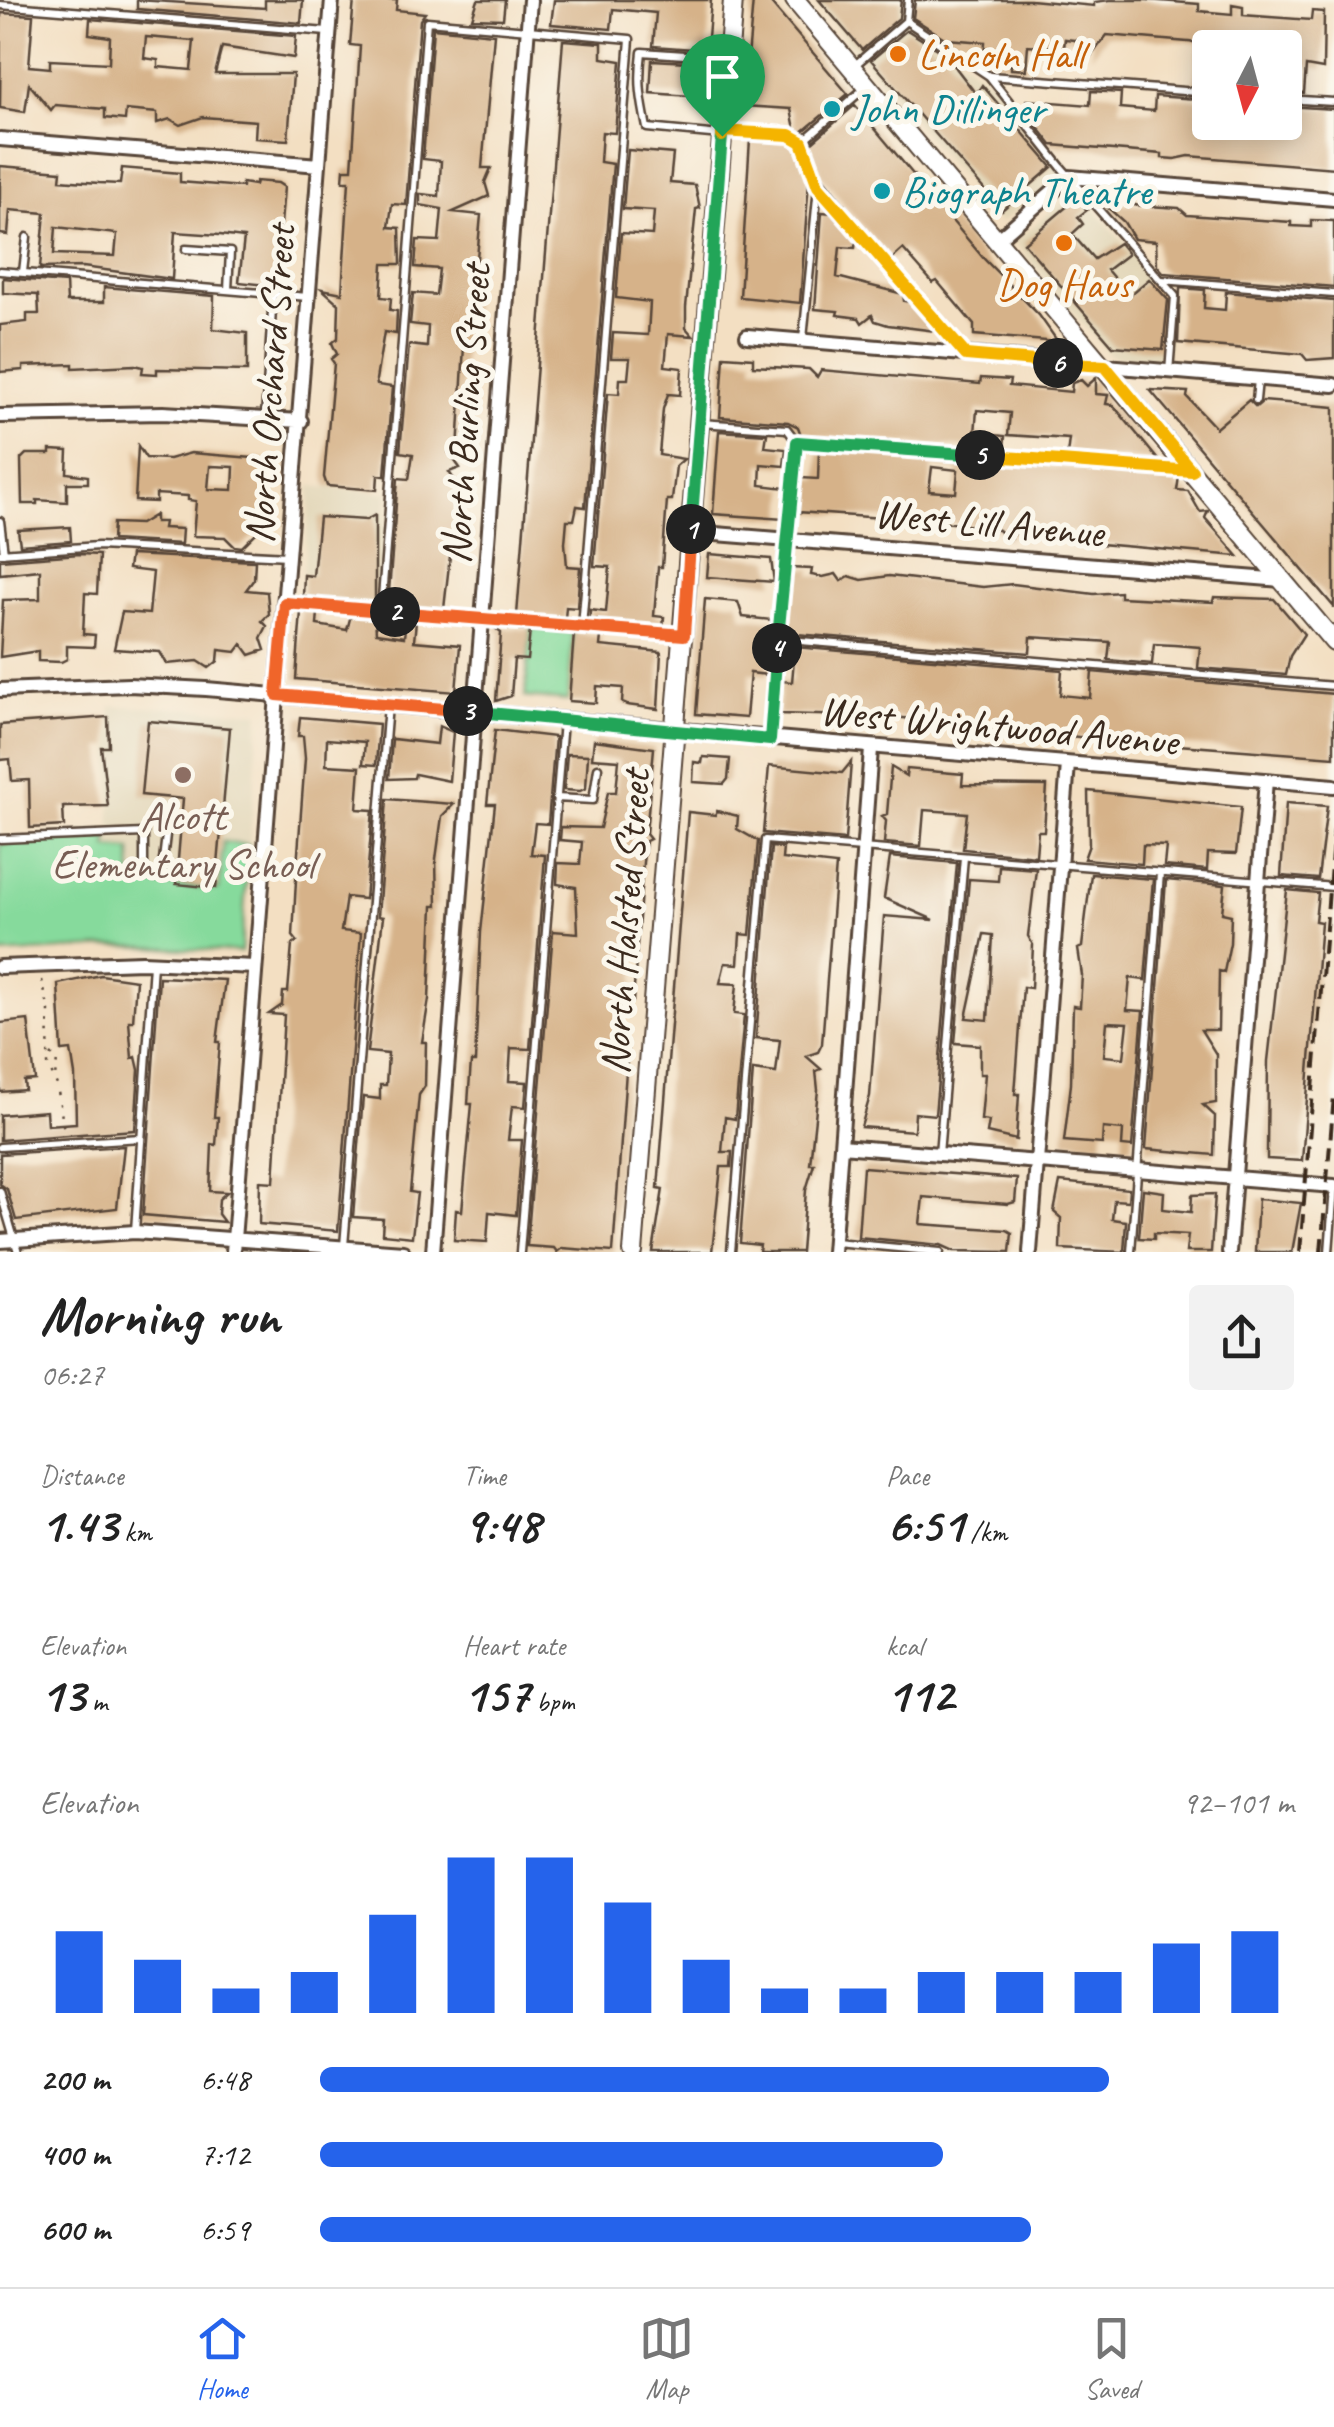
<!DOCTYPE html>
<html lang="en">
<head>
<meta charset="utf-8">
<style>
	body { margin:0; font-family:Caveat,sans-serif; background:#f2f2f2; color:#222; height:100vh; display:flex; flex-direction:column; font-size:38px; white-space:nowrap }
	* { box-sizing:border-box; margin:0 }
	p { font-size:32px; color:#767676 }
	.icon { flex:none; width:55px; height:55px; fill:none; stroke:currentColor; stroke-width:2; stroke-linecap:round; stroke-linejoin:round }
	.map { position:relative; height:1252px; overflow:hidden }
	.drawer { display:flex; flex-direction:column; background:#fff; flex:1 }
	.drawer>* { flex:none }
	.needle { width:65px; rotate:186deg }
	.buttons { position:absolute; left:1192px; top:30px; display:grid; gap:20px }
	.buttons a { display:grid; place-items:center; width:110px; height:110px; border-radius:10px; background:#fff; box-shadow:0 5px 25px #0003; font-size:50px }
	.pin { position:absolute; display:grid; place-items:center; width:85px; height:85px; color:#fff; margin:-102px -42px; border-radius:50% 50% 50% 0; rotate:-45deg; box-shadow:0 0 10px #0007 }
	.pin .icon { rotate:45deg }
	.km { position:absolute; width:50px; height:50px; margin:-25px; border-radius:50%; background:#222; color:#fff; font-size:28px; line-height:50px; text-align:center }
	.round { display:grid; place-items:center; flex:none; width:105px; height:105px; border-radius:10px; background:#f2f2f2 }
	.headline { display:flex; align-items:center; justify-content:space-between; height:170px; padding:0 40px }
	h1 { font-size:55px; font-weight:600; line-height:75px }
	.stats { display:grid; grid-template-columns:repeat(3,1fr); gap:15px; height:170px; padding:10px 40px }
	.stats div { display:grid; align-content:center }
	.stats b { font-size:50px; font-weight:600 }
	.stats small { font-size:28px; font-weight:400 }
	.stats p { font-size:28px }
	.chart { height:280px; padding:20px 40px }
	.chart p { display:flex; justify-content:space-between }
	.chart svg { width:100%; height:180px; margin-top:10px; stroke:#2563eb; stroke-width:6 }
	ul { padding:0 40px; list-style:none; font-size:32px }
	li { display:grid; grid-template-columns:160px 120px 1fr; align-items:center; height:75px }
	li i { height:25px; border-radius:12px; background:#2563eb }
	.tab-bar { display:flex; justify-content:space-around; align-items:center; height:140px; border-top:2px solid #e0e0e0; background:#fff; font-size:28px; color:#767676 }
	.tab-bar a { display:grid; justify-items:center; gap:5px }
	.tab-bar .selected { color:#2563eb }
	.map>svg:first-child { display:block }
</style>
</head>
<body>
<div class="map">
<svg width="1334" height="1252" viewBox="0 0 1334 1252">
	<rect width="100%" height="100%" fill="#fbf7ec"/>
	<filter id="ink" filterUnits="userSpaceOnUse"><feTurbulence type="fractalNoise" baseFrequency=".01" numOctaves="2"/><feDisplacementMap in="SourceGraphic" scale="20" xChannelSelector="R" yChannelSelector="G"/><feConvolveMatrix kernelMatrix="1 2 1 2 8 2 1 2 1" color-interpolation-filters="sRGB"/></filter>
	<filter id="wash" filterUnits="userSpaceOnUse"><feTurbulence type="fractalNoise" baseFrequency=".0048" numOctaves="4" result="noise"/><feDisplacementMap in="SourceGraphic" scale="40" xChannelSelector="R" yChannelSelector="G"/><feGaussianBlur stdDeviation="2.25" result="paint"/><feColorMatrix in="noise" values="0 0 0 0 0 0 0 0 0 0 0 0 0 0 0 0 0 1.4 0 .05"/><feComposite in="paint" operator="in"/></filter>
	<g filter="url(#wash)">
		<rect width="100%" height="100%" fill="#f3dfc2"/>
		<path fill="#e2d6b7" d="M813 0H904L903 19 988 79 1063 174 1000 223Z
			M1077 189 1172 298 1167 362 1110 356 1015 242Z
			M311 486 388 493 378 606 301 599Z
			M111 706 260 712 241 952 125 946 0 954 46 841 111 838Z"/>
		<path fill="#86da9c" stroke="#60825d" stroke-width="2.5" d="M531 628 573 632 568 701 525 697Z
			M109 832 108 848 131 850 132 882 219 890 223 842 249 845 241 952 125 946 0 954V844Z"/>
		<g id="blocks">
			<path fill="#d6b289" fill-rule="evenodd" d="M137 0 265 8V0H303L301 23 137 9Z
				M354 0H397L396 10 425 13 420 20 406 205 392 204 389 227 400 228 401 264H383L381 297 391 298 390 310 397 311 396 334 384 332 376 380 377 385 392 387 385 476 378 475 377 490 327 486 324 477 334 363 331 359 337 354 332 343 338 338 339 304 322 289 342 293 349 181H343L344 169H352L360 46 350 45Z
				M478 0H505L503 19 472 18Z
				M554 0H711L707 50 653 46 656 13 613 9 611 29 551 24Z
				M753 0H768L848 94 801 133 795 129 791 109 744 106Z
				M819 0H901L899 18 862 50Z
				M915 0H1030L1094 6V2L1110 0H1147L1199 4V11L1232 14V4L1243 6V15L1311 20 1312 11 1324 12 1323 69 1306 66 1304 93 1291 92 1294 60 1285 59V48H1273V41L1241 38 1240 48H1210V86L1193 85 1199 43 1107 35 1091 56 1092 42 1065 39 1064 48 1028 45 1026 70 1011 69V65L984 60 985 42 946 39 913 18Z
				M1 13 33 15 29 66 50 68V60L109 63 110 37 89 34 90 19 296 36 294 58 222 47 215 74H293L288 140 255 138 256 121 203 117 180 125 170 119 157 123V113L126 110 125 120 105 118V109L55 105 51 110 29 84 25 112 0 108ZM146 37 194 41 191 70 158 67V60L144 58Z
				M433 28 494 34 482 168H491L485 182 489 196 453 212 481 215 472 311 466 310 458 451 449 453 460 468 449 472 458 485 444 609 388 604 398 478 409 479 413 454 400 452 409 345 427 347 428 326 410 324 413 293 436 295 439 269 415 267 417 240 439 241 442 209 420 205V194L439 196 441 161 423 159Z
				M907 30 946 55 976 94 982 85 1052 167 1002 210 871 60Z
				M563 40 602 43V58L621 61 615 133 602 132 600 162 613 164 585 507 577 506 574 520H567L565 543 567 566 580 567 577 608 566 607 565 619 517 615Z
				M652 60 706 63 704 97 650 93Z
				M1091 91 1121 93 1120 108 1154 111 1155 96 1210 100V122H1285V106L1334 109V168L1189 156 1175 159 1162 158V154L1052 145 1026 112 1027 100 1090 105Z
				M855 105 984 259 1039 315 1058 342 974 335V325L937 281 933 283 903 249 892 259 852 214 822 176 810 144Z
				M750 139 789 142 796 147 809 180 800 303 740 297Z
				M628 150 673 154 670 183 695 185 700 208 696 209 686 307V328L693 336 668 334 666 356 665 366 682 368 680 395 668 394 663 409 659 455 684 459 676 466 672 500H667L662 567H658L654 616 664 617 663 627 590 620V610L606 612 610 567 594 566 608 393 619 394 620 379H628L630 358H611L613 333 648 335 650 302 616 298 621 233 652 235 654 211 623 209Z
				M0 166 61 171 60 180 99 183 120 184 122 168 180 173V182L242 187V183L255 185 256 181 278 183 284 187 276 286 239 282 244 238 220 235 175 232 172 279 83 267 40 268 45 213 10 210 8 235 0 234ZM56 227 117 234 115 256 54 254Z
				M1096 197 1118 198V204L1179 208 1187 215 1291 222V226L1311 227V220L1334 221V287L1164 273 1157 265 1156 241 1134 239 1124 222Z
				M1077 198 1087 210 1078 217 1083 224 1072 234 1094 259 1119 243 1128 254 1107 270 1129 296 1149 279 1168 300 1163 350 1113 346 1024 243Z
				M822 212 832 213 856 240 855 248 840 247 837 277 903 294 904 301 910 302 936 331 888 325 875 321 872 315 862 323 859 318 837 315 838 311 815 309Z
				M3 278 66 283 67 302H104V287L214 296 213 329 247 333V371L157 369V374L142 373 143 367 135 365 73 368V364L23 366V370L0 372V325L27 322V314H39L38 295 3 293Z
				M1180 288 1205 290 1204 308 1225 310 1226 292 1334 301V358L1307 360 1302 354 1178 343Z
				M724 356 753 358V366L809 369 817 377 821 370 980 384 981 378 1010 380 1009 386 1071 392 1072 383 1081 380 1087 386 1096 378V394L1108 395 1106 404 1113 405 1159 461 1067 455 1069 439 1008 435 1010 413 977 410 975 433 1005 436 1004 450 801 435 798 427 788 422 720 417Z
				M1150 390 1188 392 1187 397 1216 428 1249 400 1256 407 1263 401 1334 407V607Z
				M719 431 767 434 765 447 786 449 784 466 761 464 760 485 786 488 784 519 713 514Z
				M138 446 146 458 169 459 191 453 265 459 267 531H258L242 547 234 546 225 537 193 536 196 501 188 500V496L156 494V502L135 501ZM210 466 234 467 233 490 208 489Z
				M50 450 68 451 67 473 88 476V483H67V502L37 500V504H22L21 459 26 454H50Z
				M819 450 1179 477 1177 490 1188 491 1200 512 1208 511 1205 518 1238 556 1089 543 1090 534 1071 532H1056L1055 539 1028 537 1024 541 1017 531 1008 540 998 530 953 523 798 512 801 478 818 479ZM932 467 958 470 956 493 929 491Z
				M155 515V522H164L163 528 182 529 181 544 112 540 113 523 140 524Z
				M375 515V603L303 597 304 575 313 576 319 517 366 520Z
				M70 527 71 541 20 545 18 530Z
				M80 554 99 555 97 594 85 593 83 634 95 635 94 647 67 646V659L61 662 38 661V651L0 657 3 600 40 599V570L0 574V560Z
				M709 554 771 559 774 582 707 577Z
				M130 555 255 561 254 579 246 590 267 592 269 614 262 621 267 626 261 638 265 650 250 655 242 644 236 652 219 650 218 661 209 668 198 661 167 664 160 652 114 649 122 612 149 614 153 572 128 569Z
				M789 568 812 569 811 575 823 577 836 574 841 581 849 576 862 580 889 576 983 587 1013 584 1094 594 1120 592V597L1213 602 1214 597 1274 599 1304 634 1290 656 1286 675 1198 668 1200 647 1174 645 1154 644 1152 664 1108 660 1110 642 1031 637 1030 653 784 633Z
				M705 599 738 602 743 617 772 620 768 675 750 673 746 718 696 714Z
				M301 611 318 612 317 625 347 630 351 615 375 617 376 633 404 637 406 620 416 621 414 641 460 645 456 692 296 679Z
				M494 627 530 630 527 660 514 659 511 696 496 701 501 633Z
				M574 633 601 636 600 646 661 652 658 709 627 705 622 703 623 688 597 686 596 703 569 701Z
				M783 646 1062 670 1060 695 1090 698 1092 672 1334 694V757L1139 742 1140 736 1118 734 1097 739 894 717 779 714 781 681 792 682 794 659H783Z
				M108 717 109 747H101L108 806 63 807 64 826 30 828 29 780 12 781 10 759 0 760V725Z
				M300 717 379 724 376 765 363 764 365 742 327 739 326 765 360 767 357 809 373 810 365 899 346 897 341 931 361 933 338 1231 259 1224 260 1181 274 1182 284 1015 269 1014 282 1005 283 992H288L292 945 297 941 293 936 296 880 305 758 303 736H298Z
				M148 721 230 728 216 888 176 884 183 799 141 795Z
				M439 726 453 732 449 781 415 774 414 778 389 779 392 739 437 744Z
				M495 730 555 737 548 824 535 823 531 854 545 855 530 1049 511 1048 509 1081 527 1082 525 1107 512 1106 508 1140H522L516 1215 489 1212 487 1242 454 1240 456 1210 462 1211 472 1104H468L469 1089 471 1062H475L481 932 495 804H487Z
				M594 740 654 748 646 834 650 839 646 841 643 862 633 1002 619 1010 616 1042 628 1043 613 1252 562 1248 557 1252 554 1248 527 1246 553 931 578 933 576 887 557 884 558 863 580 864 582 842 560 840 561 827 600 828 608 792H616L619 760 592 758Z
				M567 754 588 755 586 788 580 791 564 790Z
				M703 757 730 759 728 779 724 784 693 782 694 762 702 763Z
				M851 762 845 840 763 833 769 766 842 773Z
				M891 767 906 776 907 769 963 774 962 785 1047 786 1044 831H1038L1036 856 963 849 967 813 924 810 921 846 884 843 886 821 882 816 887 814Z
				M1088 791 1241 807 1236 854 1208 853 1207 870 1164 866 1166 846 1143 845 1142 864 1084 859 1089 845Z
				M387 799 454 804 442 816 436 859 437 906H433L429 999 422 1042H426L425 1086 419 1095 410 1192 417 1193 412 1237 382 1234 383 1219 353 1217 363 1097 380 1099V1085H386L388 1054 367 1052 383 917 378 916Z
				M1286 803 1327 806 1318 879 1281 876Z
				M717 811 738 816 737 829 758 841 750 935 740 934 738 964 725 963 720 983 737 984 734 1014 744 1015 735 1119 725 1117 722 1152H732L731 1167H721L712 1252H653L663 1189 658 1188 688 812 715 815Z
				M771 847 783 848 782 859 836 865 822 1044 818 1052 806 1056 821 1069 816 1071 818 1090 810 1164H814L806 1190 801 1252H759L760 1245 740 1243 753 1070 776 1073 780 1040 756 1038Z
				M890 857 957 863 935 1115 915 1113 914 1131 861 1127 870 1096 884 916 934 920 884 898Z
				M999 866 1036 869 1028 936 1033 945 1031 988 1023 987 1015 1094H1019L1016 1140 987 1133 989 1121 981 1120 985 1074H980V1045L955 1043 969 879 998 881ZM984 934 993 935 988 1020 966 1018Z
				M1091 874 1153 879 1145 980 1130 978 1127 1010 1143 1011 1132 1147 1122 1146 1123 1130 1103 1128 1102 1144 1064 1141 1071 1084 1073 1006 1080 1007 1082 975 1078 949 1082 947ZM1107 1022 1128 1023 1124 1058 1104 1056Z
				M1166 880 1225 885 1222 913 1231 915 1230 943 1224 972 1219 971 1218 1030H1201L1216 1054V1103L1203 1105 1215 1116 1214 1155 1146 1149Z
				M1287 890 1318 893 1315 921 1321 922 1302 1161 1267 1159V1150L1268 1061Z
				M101 975 136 980 133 1021H129L132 1058 136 1057 139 1070 135 1130 0 1140V1115L46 1111 47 1125 76 1123 75 1075 71 1050 62 1051 58 984Z
				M159 977 225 980 217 1042H220L214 1117H218L217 1132 216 1145 212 1144 210 1191 227 1192 219 1199 218 1214 224 1222 143 1215Z
				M28 1020 35 1080 24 1081 25 1090 0 1092V1023Z
				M124 1146 117 1208 16 1220 7 1189 0 1184V1154Z
				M863 1167 1017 1179 1015 1202 1008 1204 923 1197 920 1224 1007 1230 1012 1233 1010 1252 954 1251 941 1245 858 1237Z
				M1060 1182 1129 1189 1128 1201 1114 1200 1112 1219 1126 1221 1124 1252 1060 1249 1061 1218 1054 1212Z
				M1143 1189 1164 1192 1163 1209 1191 1212 1192 1195 1215 1194 1211 1252H1186L1188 1235 1154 1233V1239L1139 1238Z
				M1258 1199 1301 1203 1292 1252H1255Z"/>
		</g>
	</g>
	<g filter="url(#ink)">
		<use href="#blocks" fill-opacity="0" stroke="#574537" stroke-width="2.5"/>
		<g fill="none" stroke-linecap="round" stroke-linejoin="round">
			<defs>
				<path id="lane" d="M0 5 327 32
					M906 21 989 76 1061 167 1175 296 1169 372
					M855 65 906 21 908 0
					M990 76 1210 93
					M1285 99 1334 102
					M727 131 791 135 802 142 818 186 965 354
					M721 135 647 128C641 99 638 82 642 52L727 58
					M802 142 866 87
					M186 249 230 252 228 290
					M0 271 308 297
					M23 272 27 237
					M1162 280 1334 294
					M803 339 818 187
					M1256 400 1258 380
					M265 417 273 295
					M701 423 787 429 797 442 789 540
					M797 442 1185 470
					M0 521 4 553
					M0 553 98 546 288 556
					M286 603 678 635
					M381 611 427 21 630 39 582 627
					M777 639 1334 686
					M770 738 784 541
					M556 798 593 800 598 768
					M0 839 144 833V876L161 877 168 818
					M0 1147 141 1138
					M939 1154 964 857
					M0 1191 18 1252
					M135 1231 153 964
					M835 1242 940 1252
					M344 1246 388 705
					M520 1252 563 721
					M731 1252 765 840 1334 887
					M1131 1252 1160 873
					M1329 1252 1334 1188"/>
				<path id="street" d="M0 139 319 165
					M997 240 1069 177 1334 199
					M747 336 1334 385
					M0 416 163 413 301 421
					M691 532 1282 580
					M0 690 129 685 206 689 1334 786
					M0 967 142 962 255 967
					M841 1146 1334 1186
					M0 1241 135 1232 403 1252
					M233 1252 332 0
					M433 1252 530 0
					M833 1252 871 749
					M1030 1252 1068 764
					M1229 1252 1266 780"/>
				<path id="secondary" d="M795 0 1334 642
					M633 1252 733 0"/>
			</defs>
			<use href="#lane" stroke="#574537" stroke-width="11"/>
			<use href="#street" stroke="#574537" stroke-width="18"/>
			<use href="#secondary" stroke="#574537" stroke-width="22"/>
			<path stroke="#574537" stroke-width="2.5" stroke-dasharray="2.5 8" stroke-linecap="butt" d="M42 980 49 1011 48 1065 57 1085 64 1131
				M51 1054 57 1060 55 1077"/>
			<use href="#lane" stroke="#fff" stroke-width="6"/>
			<use href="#street" stroke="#fff" stroke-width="12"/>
			<use href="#secondary" stroke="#fff" stroke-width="18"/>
			<path stroke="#3b2a1e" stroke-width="4" stroke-dasharray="15 8" stroke-linecap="butt" d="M1300 1252 1334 828
				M1321 1252 1334 1096"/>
		</g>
	</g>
	<g fill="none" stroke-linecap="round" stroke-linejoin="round" filter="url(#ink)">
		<defs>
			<path id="split-1" d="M691 529 722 136"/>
			<path id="split-2" d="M395 612 684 635 691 529"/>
			<path id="split-3" d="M395 612 285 603 277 695 468 711"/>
			<path id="split-4" d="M468 711 770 740 777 648"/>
			<path id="split-5" d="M777 648 797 442 980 455"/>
			<path id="split-6" d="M980 455 1192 471 1105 366 1058 363"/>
			<path id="split-7" d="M722 136V131L790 135 802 142 818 186 966 355 1058 363"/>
		</defs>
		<use href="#split-1" stroke="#fff" stroke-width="20"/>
		<use href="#split-2" stroke="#fff" stroke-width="20"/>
		<use href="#split-3" stroke="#fff" stroke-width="20"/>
		<use href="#split-4" stroke="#fff" stroke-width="20"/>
		<use href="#split-5" stroke="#fff" stroke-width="20"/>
		<use href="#split-6" stroke="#fff" stroke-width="20"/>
		<use href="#split-7" stroke="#fff" stroke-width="20"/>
		<use href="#split-1" stroke="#22a559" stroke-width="12"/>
		<use href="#split-2" stroke="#f0652b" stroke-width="12"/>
		<use href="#split-3" stroke="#f0652b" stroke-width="12"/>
		<use href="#split-4" stroke="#22a559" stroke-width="12"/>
		<use href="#split-5" stroke="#22a559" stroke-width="12"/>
		<use href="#split-6" stroke="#f5b400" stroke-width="12"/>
		<use href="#split-7" stroke="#f5b400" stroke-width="12"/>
	</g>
	<g fill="#e8710a" stroke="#fbf7ec" stroke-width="4">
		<circle cx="898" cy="54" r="10"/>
		<circle cx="1064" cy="243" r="10"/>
	</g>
	<g fill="#0f9aa8" stroke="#fbf7ec" stroke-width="4">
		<circle cx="832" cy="109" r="10"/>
		<circle cx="882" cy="191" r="10"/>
	</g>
	<circle fill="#8d6e63" stroke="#fbf7ec" stroke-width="4" cx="183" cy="775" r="10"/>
	<g text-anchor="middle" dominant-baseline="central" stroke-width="10" stroke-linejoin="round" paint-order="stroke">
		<g font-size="42" fill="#c56008" stroke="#fbf7ec" text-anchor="start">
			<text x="918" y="54">Lincoln Hall</text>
			<text x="1064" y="284" text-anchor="middle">Dog Haus</text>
		</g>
		<g font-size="42" fill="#0d838f" stroke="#fbf7ec" text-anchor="start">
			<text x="852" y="109">John Dillinger</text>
			<text x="902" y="191">Biograph Theatre</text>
		</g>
		<g font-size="42" fill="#3b2a1e" stroke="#fbf7ec">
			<text transform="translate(270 384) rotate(-86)">North Orchard Street</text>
			<text transform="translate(466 414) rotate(-86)">North Burling Street</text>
			<text transform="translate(989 523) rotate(5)">West Lill Avenue</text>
			<text transform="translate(999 726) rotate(5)">West Wrightwood Avenue</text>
			<text transform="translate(625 922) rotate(-86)">North Halsted Street</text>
		</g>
		<g font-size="42" fill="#785e54" stroke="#fbf7ec">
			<text x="183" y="816">Alcott<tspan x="183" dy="48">Elementary School</tspan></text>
		</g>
	</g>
</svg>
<div class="buttons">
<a><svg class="needle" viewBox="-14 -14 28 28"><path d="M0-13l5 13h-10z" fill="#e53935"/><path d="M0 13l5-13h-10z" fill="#767676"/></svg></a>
</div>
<div class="pin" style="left:722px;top:136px;background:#1e9e55"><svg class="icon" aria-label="arrive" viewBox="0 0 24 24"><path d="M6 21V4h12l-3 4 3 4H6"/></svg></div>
<b class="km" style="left:691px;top:529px">1</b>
<b class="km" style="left:395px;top:612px">2</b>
<b class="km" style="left:468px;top:711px">3</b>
<b class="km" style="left:777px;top:648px">4</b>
<b class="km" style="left:980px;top:455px">5</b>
<b class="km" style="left:1058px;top:363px">6</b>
</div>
<section class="drawer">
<div class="headline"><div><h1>Morning run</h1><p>06:27</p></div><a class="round"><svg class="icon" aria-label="share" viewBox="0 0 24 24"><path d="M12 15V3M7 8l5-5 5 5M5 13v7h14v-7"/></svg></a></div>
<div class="stats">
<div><p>Distance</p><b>1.43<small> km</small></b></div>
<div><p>Time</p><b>9:48</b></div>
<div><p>Pace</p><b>6:51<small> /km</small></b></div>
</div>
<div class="stats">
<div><p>Elevation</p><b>13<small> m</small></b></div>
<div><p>Heart rate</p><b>157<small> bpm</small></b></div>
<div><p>kcal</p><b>112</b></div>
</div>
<div class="chart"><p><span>Elevation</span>92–101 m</p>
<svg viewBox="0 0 160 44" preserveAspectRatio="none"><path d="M5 44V24M15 44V31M25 44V38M35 44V34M45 44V20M55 44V6M65 44V6M75 44V17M85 44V31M95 44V38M105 44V38M115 44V34M125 44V34M135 44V34M145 44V27M155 44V24"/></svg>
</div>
<ul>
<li><b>200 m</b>6:48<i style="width:81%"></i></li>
<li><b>400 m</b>7:12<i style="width:64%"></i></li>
<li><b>600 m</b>6:59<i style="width:73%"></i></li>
</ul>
</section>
<nav class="tab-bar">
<a class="selected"><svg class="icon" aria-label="home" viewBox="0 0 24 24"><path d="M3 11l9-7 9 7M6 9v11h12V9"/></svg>Home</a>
<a><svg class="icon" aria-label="map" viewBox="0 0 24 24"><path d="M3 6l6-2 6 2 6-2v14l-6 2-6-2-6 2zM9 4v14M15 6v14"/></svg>Map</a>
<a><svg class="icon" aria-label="saved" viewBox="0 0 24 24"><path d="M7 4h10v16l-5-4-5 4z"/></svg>Saved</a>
</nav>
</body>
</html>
